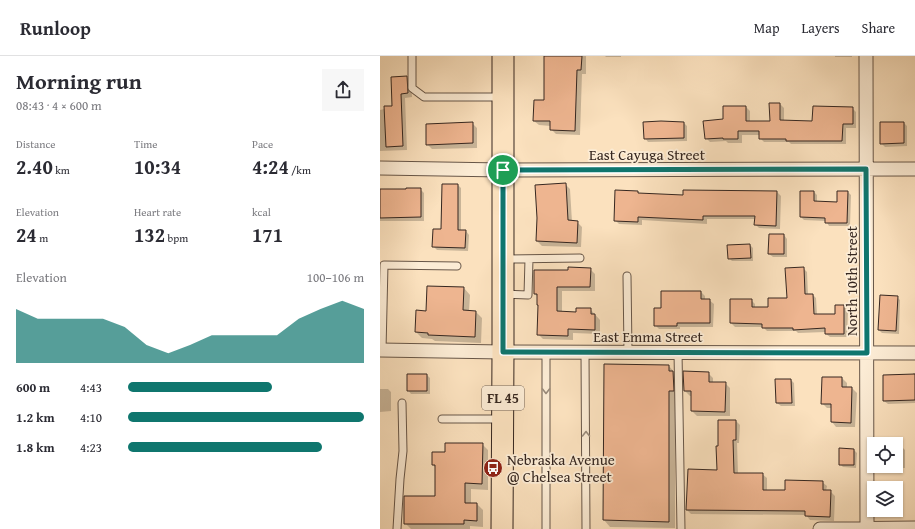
<!DOCTYPE html>
<html lang="en">
<head>
<meta charset="utf-8">
<style>
	body { margin:0; font-family:"Gentium Book Plus",serif; background:#f7f7f7; color:#2b2b33; height:100vh; display:flex; flex-direction:column; font-size:15px; white-space:nowrap }
	* { box-sizing:border-box; margin:0 }
	p { font-size:13px; color:#7c7c81 }
	.icon { flex:none; width:22px; height:22px; fill:none; stroke:currentColor; stroke-width:2; stroke-linecap:round; stroke-linejoin:round }
	.map { position:relative; flex:1; overflow:hidden }
	.details { display:flex; flex-direction:column; background:#fff; width:380px }
	.details>* { flex:none }
	.controls { position:absolute; left:487px; top:381px; display:grid; gap:8px }
	.controls a { display:grid; place-items:center; width:36px; height:36px; border-radius:0px; background:#fff; box-shadow:0 1px 3px #0004; font-size:20px }
	.pin { position:absolute; display:grid; place-items:center; width:34px; height:34px; color:#fff; margin:-17px; border:2px solid #fff; border-radius:50%; box-shadow:0 1px 4px #0007 }
	.round { display:grid; place-items:center; flex:none; width:42px; height:42px; border-radius:0px; background:#f7f7f7 }
	.summary { display:flex; align-items:center; justify-content:space-between; height:68px; padding:0 16px }
	h1 { font-size:22px; font-weight:600; line-height:30px }
	.stats { display:grid; grid-template-columns:repeat(3,1fr); gap:6px; height:68px; padding:4px 16px }
	.stats div { display:grid; align-content:center }
	.stats b { font-size:20px; font-weight:600 }
	.stats small { font-size:11px; font-weight:400 }
	.stats p { font-size:11px }
	.chart { height:112px; padding:8px 16px }
	.chart p { display:flex; justify-content:space-between }
	.chart svg { width:100%; height:72px; margin-top:4px; fill:#0f766e; opacity:.7 }
	ul { padding:0 16px; list-style:none; font-size:13px }
	li { display:grid; grid-template-columns:64px 48px 1fr; align-items:center; height:30px }
	li i { height:10px; border-radius:5px; background:#0f766e }
	header { display:flex; align-items:center; gap:24px; box-sizing:border-box; height:56px; padding:0 20px; background:#fff; border-bottom:1px solid #e1e1e2 }
	header strong { font-size:19px }
	nav { display:flex; gap:22px; margin-inline-start:auto; font-size:14px }
	main { display:flex; flex:1; min-height:0 }
	.map>svg:first-child { display:block }
</style>
</head>
<body>
<header>
<strong>Runloop</strong>
<nav><a>Map</a><a>Layers</a><a>Share</a></nav>
</header>
<main>
<section class="details">
<div class="summary"><div><h1>Morning run</h1><p>08:43 · 4 × 600 m</p></div><a class="round"><svg class="icon" aria-label="share" viewBox="0 0 24 24"><path d="M12 15V3M7 8l5-5 5 5M5 13v7h14v-7"/></svg></a></div>
<div class="stats">
<div><p>Distance</p><b>2.40<small> km</small></b></div>
<div><p>Time</p><b>10:34</b></div>
<div><p>Pace</p><b>4:24<small> /km</small></b></div>
</div>
<div class="stats">
<div><p>Elevation</p><b>24<small> m</small></b></div>
<div><p>Heart rate</p><b>132<small> bpm</small></b></div>
<div><p>kcal</p><b>171</b></div>
</div>
<div class="chart"><p><span>Elevation</span>100–106 m</p>
<svg viewBox="0 0 160 44" preserveAspectRatio="none"><path d="M0 44V11L10 17L20 17L30 17L40 17L50 22L60 33L70 38L80 33L90 27L100 27L110 27L120 27L130 17L140 11L150 6L160 11V44z"/></svg>
</div>
<ul>
<li><b>600 m</b>4:43<i style="width:61%"></i></li>
<li><b>1.2 km</b>4:10<i style="width:100%"></i></li>
<li><b>1.8 km</b>4:23<i style="width:82%"></i></li>
</ul>
</section>
<div class="map">
<svg width="535" height="473" viewBox="0 0 535 473">
	<rect width="100%" height="100%" fill="#fbe1be"/>
	<filter id="stains"><feTurbulence type="fractalNoise" baseFrequency=".005" numOctaves="4"/><feColorMatrix values="0 0 0 0 .2 0 0 0 0 .09 0 0 0 0 .02 0 0 0 .5 -.17"/></filter>
	<radialGradient id="worn" r=".72"><stop offset=".6" stop-color="#630" stop-opacity="0"/><stop offset="1" stop-color="#630" stop-opacity=".3"/></radialGradient>
	<path fill="#0003" d="M165 0H206V18H202L200 79 176 78 171 73V70L159 69 154 65 165 45Z
		M225 0H241V1H226Z
		M455 0H472V1H455Z
		M26 21 31 25 32 41 25 42 27 94 0 95V54L13 51Z
		M400 48 404 52V66H433L472 52 476 56V72H466V88H411L409 86H384L380 82V79H362V87H348L346 85 330 86 326 82 344 64 366 51 370 55V66H391Z
		M92 67 97 72V92L52 93 47 88Z
		M304 67 307 70V85L268 86 265 82Z
		M524 67 527 70V90L505 91 501 87Z
		M185 128 190 133 192 166H197L202 171 201 191 162 190 157 185Z
		M78 129 81 132V175H86L89 179 88 195 57 194 53 190 62 174Z
		M40 133 44 137V165H0V134Z
		M236 135 258 136 260 138 304 140V135L397 136 401 140 400 173 379 172 375 168V163H327V168L262 164V169L239 168 235 164Z
		M434 136 437 139V146L458 147 468 136 471 139 470 170H449L446 165 424 164 421 161Z
		M390 179H404L407 183V201H393L389 198Z
		M370 189 373 192V205H352L349 202Z
		M423 212 427 216 428 239H433L436 242 437 259H456L464 250 468 254 467 281H450L446 278V276L418 277 416 275H387L383 271H355L351 267V244H371L375 248V252H389L408 243Z
		M210 213 215 218V235H182V256L196 257 210 253 220 264V278L193 277V284L163 283 158 278 159 250 158 241 155 238 189 215Z
		M84 232 90 239 89 255 96 256 102 262 101 287 55 285 52 283 42 282 36 276 47 256Z
		M321 236 325 240V244H329L334 248 333 271H300V273H279L275 269 282 253Z
		M517 241 520 244 519 278 502 277 499 274Z
		M289 310 295 317 300 341H295V472L230 471 224 464Z
		M328 317 333 322V327H345L350 332V360H317L312 355V340H310L305 335Z
		M533 317H535V347L508 348 504 345 533 319Z
		M47 319 50 322V338H31L28 334Z
		M462 322 467 327V332H472L477 337 475 371H456L452 366V352H447L442 347Z
		M411 324 414 327 415 350H401L397 347Z
		M0 333H8L11 336V355L0 356Z
		M356 365 360 369 359 387H357L358 418H382L387 422V435H406L442 426 447 430 446 435H450L455 440 454 465 430 464 426 459 311 458 307 454 338 415 339 391Z
		M102 388 108 394V434L91 433V448H97L103 454V471L90 470V473H31L25 467 56 441V412L53 409 66 397Z
		M516 391H522L525 394V412H509L506 410H516Z
		M474 394 477 397 476 412 463 411 460 408Z
		M502 429H518L521 432V459H506L502 456V454H516V432H502Z"/>
	<path fill="#eeb590" stroke="#362720" d="M164 0H202L201 14H197L195 75 170 74V65H153L154 44H164Z
		M27 20 28 37 21 38 23 90 6 91 4 50H12L11 21Z
		M389 47H400V64L432 65 433 50 473 51V68H463L462 85H406V83H379V75H358V83H343V82L325 83 323 65 343 63V50H366V65H390Z
		M281 65 304 66V82L264 83 263 66Z
		M93 66V87L46 89V68Z
		M500 66H524V87L500 88Z
		M186 127 188 164 198 165 197 187 156 185 157 162 155 129Z
		M62 128H78V174H86L85 192 52 191 53 173H61Z
		M26 132H41V161L0 162V133H26Z
		M235 134 258 135V137L303 139V134L397 135 396 170 374 169 375 160H323V164L258 161V166L234 165Z
		M420 135H434V145L457 146V135H468L467 167H445V162L420 161Z
		M389 178H404V198H388Z
		M370 188 371 202 348 203 347 189Z
		M188 211 211 212 210 231H177V255L196 256V252H211V258H215V274L188 273V280L157 279 158 249H157V238H154V214H188Z
		M424 211 425 238H433L434 258H455V249H464V278H445V272L413 274V272H382V268L350 267V243H372V251H388V242H407L405 212Z
		M47 230 84 231 83 254 96 255 95 281 48 279V277L35 276 36 254 46 255Z
		M281 235H321V243H330V267H297V270H274V252H281Z
		M500 239 518 240 516 275 498 274Z
		M224 308 289 309V315H293L294 335H289V466L223 464Z
		M303 315 329 316V326H346L345 356 311 355V335H304Z
		M27 318H47V335H27Z
		M535 318V344L503 345V319Z
		M442 321H462V331H472L471 367 451 366V348H441Z
		M395 323H411L412 347H396Z
		M338 364H356V384H353L354 417H383V434H405V424L443 425V434H451L450 461 425 460V455L306 454 308 413 337 414 336 390H338Z
		M65 387H103L102 428 85 427V447H97V465L84 464V468H24V440H55V409H52V396H65Z
		M459 392 474 393V409H459Z"/>
	<g fill="none" stroke-linecap="round" stroke-linejoin="round">
		<defs>
			<path id="service" d="M32 0V32L44 41H121
				M126 203 200 202
				M247 220 248 296
				M125 238 148 239 149 203
				M2 294 4 209 77 210
				M205 296 206 473
				M298 296 301 473
				M62 363H120
				M17 473 20 423 23 395 22 347
				M166 473V296"/>
			<path id="minor" d="M486 0 487 473
				M0 112 123 114 535 113
				M0 294 123 296 535 297
				M440 473 535 472"/>
			<path id="primary" d="M122 473 123 296V0"/>
		</defs>
		<use href="#service" stroke="#675648" stroke-width="9"/>
		<use href="#minor" stroke="#675648" stroke-width="15"/>
		<use href="#primary" stroke="#362720" stroke-width="23"/>
		<use href="#service" stroke="#fcecd5" stroke-width="7"/>
		<use href="#minor" stroke="#fcecd5" stroke-width="13"/>
		<use href="#primary" stroke="#fbe1be" stroke-width="21"/>
	</g>
	<defs><path id="oneway-chevron" d="M-2-3.5L2.5 0L-2 3.5" fill="none" stroke-width="1.6" stroke-linecap="round" stroke-linejoin="round"/></defs>
	<g stroke="#998a7a">
		<use href="#oneway-chevron" transform="translate(166 335) rotate(90)"/>
		<use href="#oneway-chevron" transform="translate(206 378) rotate(-90)"/>
	</g>
	<g fill="none" stroke-linecap="round" stroke-linejoin="round">
		<defs>
			<path id="route" d="M486 113 487 297 123 296V114Z"/>
		</defs>
		<use href="#route" stroke="#fff" stroke-width="8"/>
		<use href="#route" stroke="#0f766e" stroke-width="5"/>
	</g>
	<defs>
		<symbol id="bus-disc" viewBox="-11 -11 22 22"><circle r="9.5" fill="#8f2418" stroke="#fcecd5"/><path d="M-5-6H5V4H4V6H2V4H-2V6H-4V4H-5ZM-3.5-4V0h7V-4ZM-3.5 1.2v1.5H-2V1.2ZM2 1.2v1.5H3.5V1.2Z" fill="#fff"/></symbol>
	</defs>
	<g fill-rule="evenodd">
		<use href="#bus-disc" x="102" y="401" width="22" height="22"/>
	</g>
	<g text-anchor="middle" dominant-baseline="central" stroke-width="3.5" stroke-linejoin="round" paint-order="stroke">
		<rect fill="#fcecd5" stroke="#716256" stroke-width="1" x="102" y="330" width="42" height="24" rx="3"/>
		<g font-size="14" font-weight="bold" fill="#362720">
			<text x="123" y="342">FL 45</text>
		</g>
		<g font-size="15" fill="#362720" stroke="#fcecd5">
			<text x="267" y="98">East Cayuga Street</text>
			<text transform="translate(471 225) rotate(-90)">North 10th Street</text>
			<text x="268" y="280">East Emma Street</text>
		</g>
		<g font-size="15" fill="#362720" stroke="#fcecd5" text-anchor="start">
			<text x="127" y="403">Nebraska Avenue<tspan x="127" dy="17">@ Chelsea Street</tspan></text>
		</g>
	</g>
	<rect width="100%" height="100%" filter="url(#stains)"/>
	<rect width="100%" height="100%" fill="url(#worn)"/>
</svg>
<div class="controls">
<a><svg class="icon" aria-label="locate" viewBox="0 0 24 24"><circle cx="12" cy="12" r="6"/><path d="M12 2v4M12 18v4M2 12h4M18 12h4"/></svg></a>
<a><svg class="icon" aria-label="layers" viewBox="0 0 24 24"><path d="M12 4l9 5-9 5-9-5zM3 14l9 5 9-5"/></svg></a>
</div>
<div class="pin" style="left:123px;top:114px;background:#1e9e55"><svg class="icon" aria-label="arrive" viewBox="0 0 24 24"><path d="M6 21V4h12l-3 4 3 4H6"/></svg></div>
</div>
</main>
</body>
</html>
